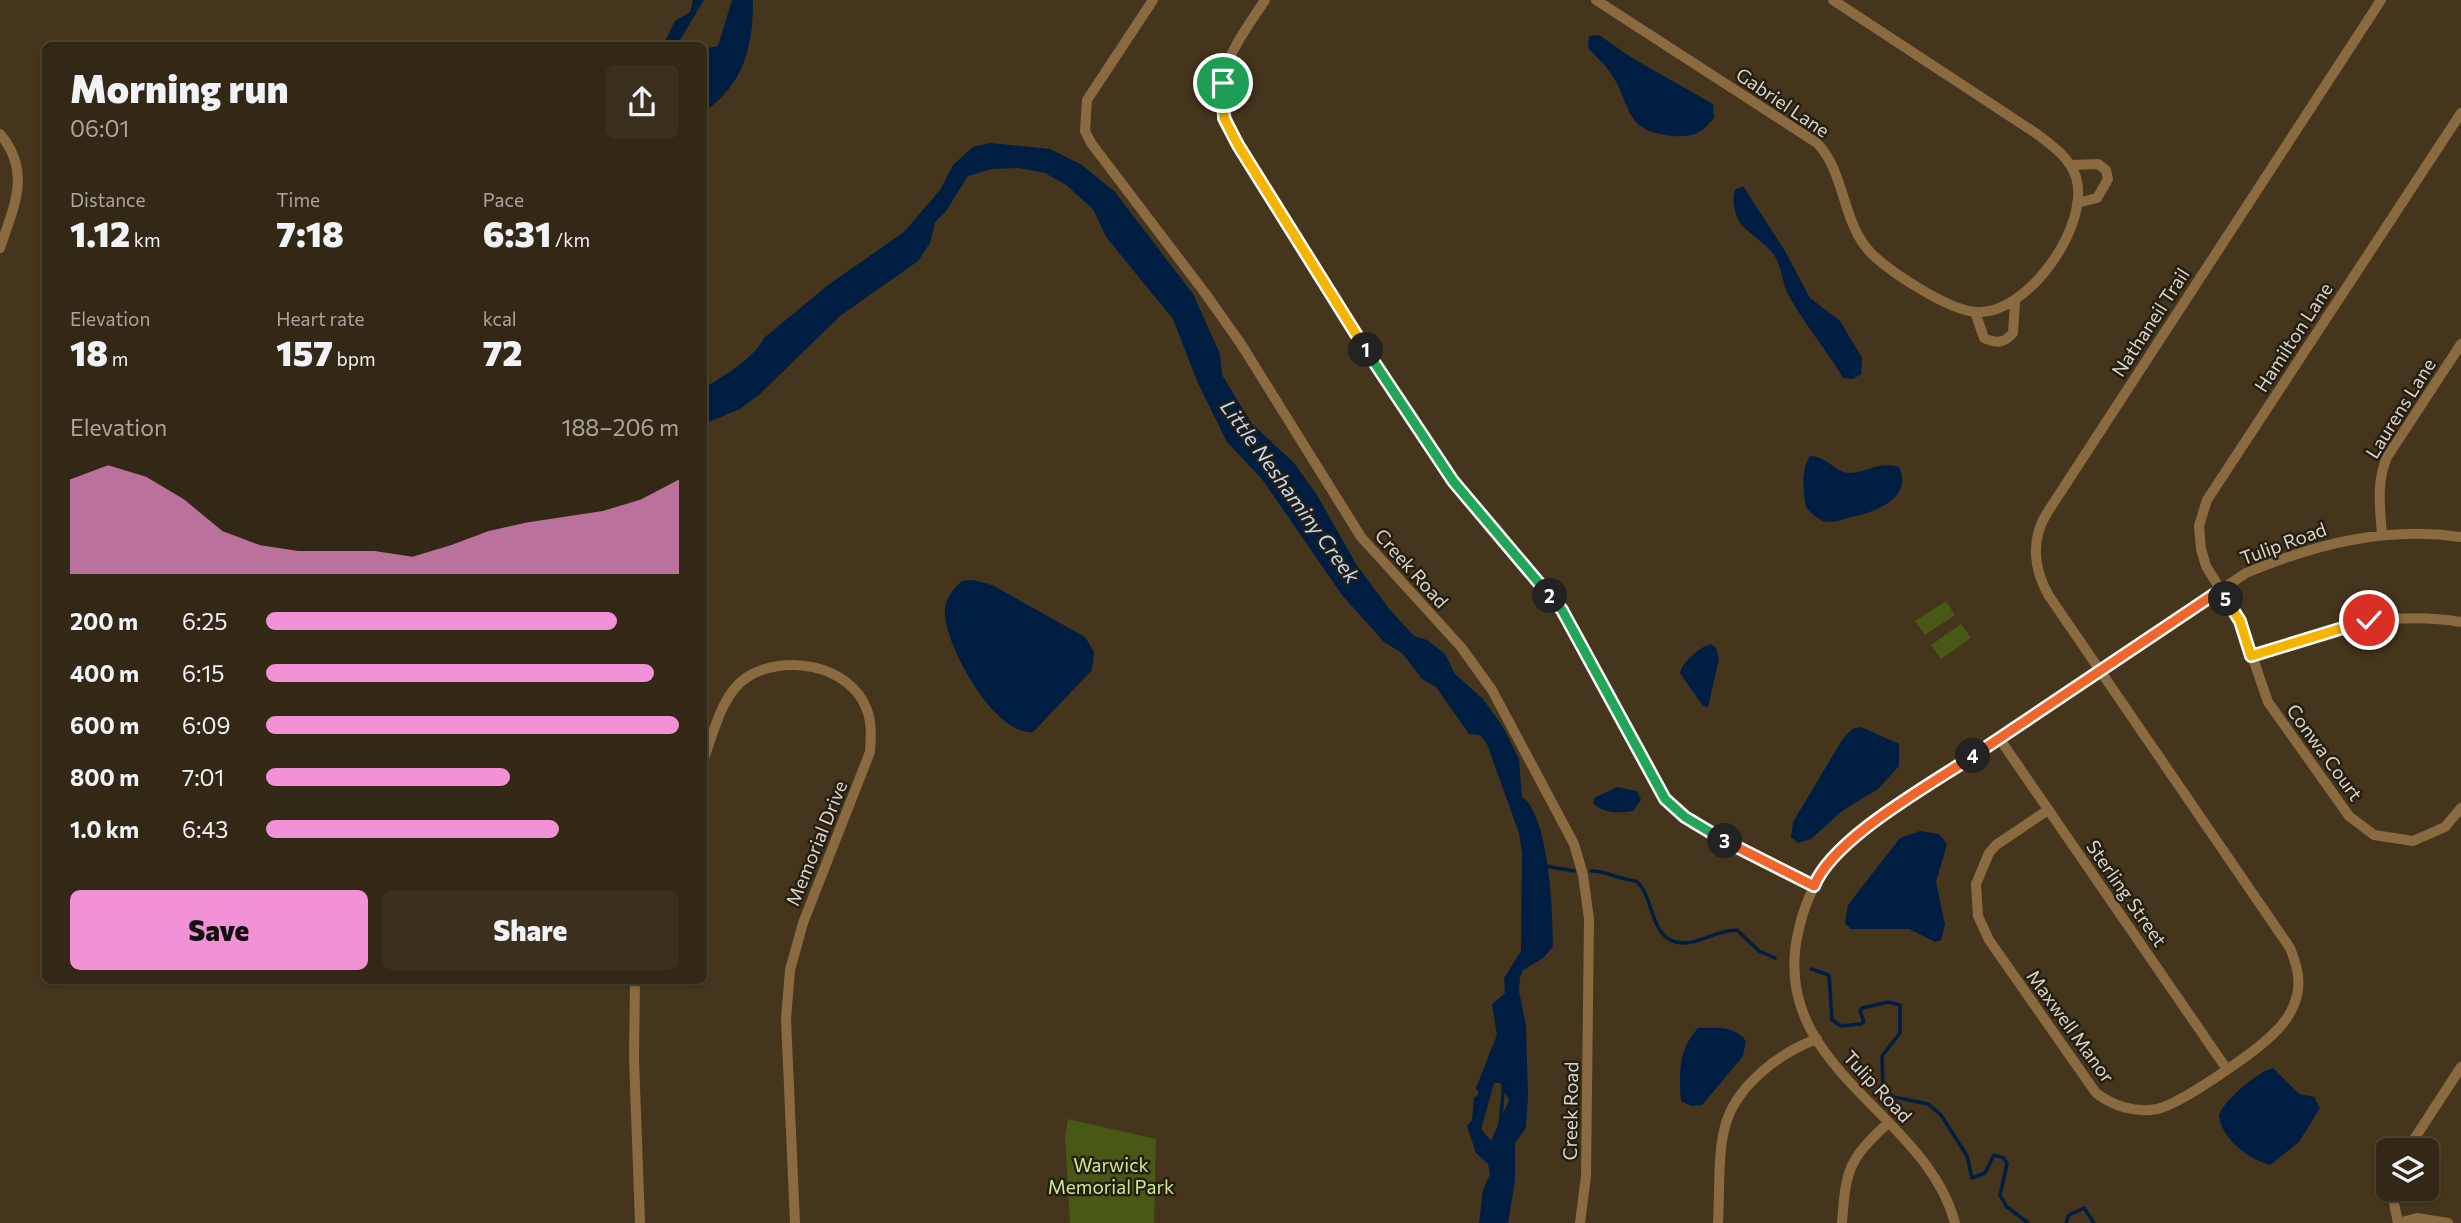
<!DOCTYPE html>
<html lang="en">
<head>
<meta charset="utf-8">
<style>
	body { margin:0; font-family:Commissioner,sans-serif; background:#3b301e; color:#f1f3f6; height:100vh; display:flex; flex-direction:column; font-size:26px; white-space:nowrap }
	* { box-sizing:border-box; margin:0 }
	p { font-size:23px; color:#a9a6a0 }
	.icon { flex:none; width:38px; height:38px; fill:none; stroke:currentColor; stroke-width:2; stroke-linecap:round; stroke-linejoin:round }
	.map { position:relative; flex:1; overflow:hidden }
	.side { position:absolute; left:42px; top:42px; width:665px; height:942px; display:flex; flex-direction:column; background:#332815; border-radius:10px; box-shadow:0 2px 5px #0004,0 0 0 2px #4e4434 }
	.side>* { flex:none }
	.tools { position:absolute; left:2376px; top:1138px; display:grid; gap:14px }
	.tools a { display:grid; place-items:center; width:63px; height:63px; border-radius:10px; background:#332815; box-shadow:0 2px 5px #0004,0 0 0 2px #4e4434; font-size:35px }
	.pin { position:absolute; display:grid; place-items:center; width:60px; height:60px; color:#fff; margin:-30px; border:4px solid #fff; border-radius:50%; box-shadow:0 2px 7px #0007 }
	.km { position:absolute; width:35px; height:35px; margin:-18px; border-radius:50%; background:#222; color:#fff; font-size:19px; line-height:35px; text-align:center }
	.round { display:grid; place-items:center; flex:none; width:74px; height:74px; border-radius:10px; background:#3b301e }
	.summary { display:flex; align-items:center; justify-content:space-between; height:119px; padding:0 28px }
	h1 { font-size:38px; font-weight:800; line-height:52px }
	.figures { display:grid; grid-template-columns:repeat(3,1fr); gap:10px; height:119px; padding:7px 28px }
	.figures div { display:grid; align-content:center }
	.figures b { font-size:35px; font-weight:800 }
	.figures small { font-size:19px; font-weight:400 }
	.figures p { font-size:19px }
	.chart { height:196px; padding:14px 28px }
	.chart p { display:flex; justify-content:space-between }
	.chart svg { width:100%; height:126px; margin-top:7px; fill:#f391d6; opacity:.7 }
	.action { display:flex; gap:14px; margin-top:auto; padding:14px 28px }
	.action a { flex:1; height:80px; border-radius:10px; background:#f391d6; color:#111; font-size:28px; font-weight:800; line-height:80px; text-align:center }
	.action a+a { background:#3b301e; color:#f1f3f6 }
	ul { padding:0 28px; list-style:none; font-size:23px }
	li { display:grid; grid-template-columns:112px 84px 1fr; align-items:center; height:52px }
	li i { height:18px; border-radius:9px; background:#f391d6 }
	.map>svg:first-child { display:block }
</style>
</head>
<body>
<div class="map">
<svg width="2461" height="1223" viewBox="0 0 2461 1223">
	<rect width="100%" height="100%" fill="#44351c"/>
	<path fill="#485916" d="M1946 601 1955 615 1925 635 1915 621Z
		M1961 624 1971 638 1941 659 1931 645Z
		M1068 1119 1156 1139 1154 1223H1070L1065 1137Z"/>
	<path fill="#001e42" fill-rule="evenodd" d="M693 0H704L677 45H663L675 21 690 12Z
		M732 0H753C753 47 744 84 704 112V79L707 76 704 74 708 48 718 46Z
		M1599 35 1632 58 1713 104 1714 118C1701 134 1694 137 1673 136 1622 131 1633 106 1610 72 1604 63 1595 56 1588 48L1589 36Z
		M990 143 1050 149 1082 165 1115 192 1193 294 1220 354 1222 375 1252 424 1294 463 1317 495 1356 564 1390 610 1414 636 1427 640 1445 654 1455 674 1483 699 1503 727 1519 759 1522 797C1549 815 1553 914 1553 947L1543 958 1523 970 1520 978 1519 991 1526 1026 1528 1096 1526 1128 1515 1143V1180L1508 1223H1479L1483 1190 1490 1174 1488 1164 1476 1153 1467 1126 1472 1120 1474 1098 1479 1094 1476 1088 1497 1035 1492 1004 1505 993 1504 978 1521 951 1522 853 1519 833 1487 744 1480 735 1469 734 1436 687 1422 679 1402 653 1384 642 1342 595 1262 479 1227 442 1197 381 1173 319 1106 237 1093 209 1066 185 1045 173 1019 168 992 169 968 176 946 211 935 222 930 243 918 261 840 316 760 394 740 409 704 424V388C724 376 753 359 764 338L828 285 904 232 940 190 953 165 973 147ZM1494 1083H1500L1509 1100 1491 1141 1481 1129Z
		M1743 186 1785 251 1810 298 1840 321 1862 358 1861 374 1853 379 1843 378C1826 349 1805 325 1789 296 1782 283 1782 268 1774 255 1765 242 1743 230 1739 221 1734 211 1732 200 1735 190Z
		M1810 456C1829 457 1835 473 1850 473 1868 473 1876 461 1899 467 1913 496 1879 511 1856 516 1845 518 1835 524 1823 521 1816 518 1811 513 1806 507 1803 492 1801 469 1810 456Z
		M974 580 992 585 1085 637 1094 652 1092 670 1033 732C995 736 946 647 945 614 944 600 952 590 962 581Z
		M1711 644 1716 648 1719 659 1708 707 1703 706 1680 673C1683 661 1700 647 1711 644Z
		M1861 727 1899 744V766L1878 789 1842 811 1811 839 1798 843 1791 837 1793 822 1842 740 1852 729Z
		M1617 787 1637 791 1641 800 1633 811C1618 813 1604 814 1593 803L1594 798Z
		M1920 831 1939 834 1947 844 1936 882 1945 925 1941 940 1935 942 1909 929H1851L1845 923 1848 905 1900 838Z
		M1698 1028C1716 1028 1734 1025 1746 1041L1743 1056 1702 1105 1691 1106 1681 1101C1679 1072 1678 1050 1698 1028Z
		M2273 1068 2299 1094 2314 1097 2320 1108 2299 1142 2270 1165C2248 1159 2222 1139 2219 1116 2221 1102 2259 1071 2273 1068Z"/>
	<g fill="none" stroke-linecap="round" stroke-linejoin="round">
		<path stroke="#001e42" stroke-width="3.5" d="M1545 866 1574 871
			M1591 871C1608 871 1619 880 1636 881 1656 897 1648 943 1684 943 1702 943 1716 930 1737 930L1759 951 1775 958
			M1811 969 1829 975 1832 1020 1841 1026 1861 1024 1864 1022 1860 1011 1862 1008 1888 1002 1900 1005V1033L1882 1056 1883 1090 1894 1097 1928 1104 1941 1115 1967 1156 1972 1178 1985 1173 1994 1155 2004 1158 2007 1164 2000 1195 2006 1206 2028 1223
			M1500 1127 1504 1082
			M2066 1223 2069 1215 2084 1208 2094 1223"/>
		<path stroke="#8a6a41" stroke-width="10" d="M1153 0 1087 100 1085 131 1091 143 1205 293 1241 344 1361 537 1461 647 1492 690 1574 844 1583 875 1589 919 1586 1176 1580 1223
			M1265 0C1229 55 1206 79 1238 145L1427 445 1453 481 1562 609 1665 799C1709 837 1762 859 1814 885
			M1596 0 1817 143C1847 174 1841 226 1874 256 1894 274 1948 310 1976 312 2027 316 2091 225 2076 177 2069 157 2053 146 2037 134L1833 0
			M2461 113 2207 500 2199 526 2201 549 2206 566 2240 621 2268 702 2349 816 2374 835 2413 841 2445 827 2461 808
			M0 134C32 172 14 206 0 248
			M2070 165 2098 164 2106 170 2108 179 2097 198 2077 203
			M1975 312 1984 338C1997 344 2004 343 2013 333L2015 303
			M2382 535C2380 508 2376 483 2387 457L2461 344
			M2251 656C2324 631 2383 609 2461 622
			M1999 738 2226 1068
			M704 758C714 732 722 694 746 678 783 653 850 664 867 710 872 723 871 738 870 752L803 923 790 970 786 1019 795 1223
			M2048 810 1996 845 1989 853 1976 884 1978 916 1989 940 2096 1093C2113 1106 2135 1113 2157 1109 2181 1104 2257 1051 2275 1032 2285 1023 2294 1009 2297 995 2301 979 2296 963 2290 948L2049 596C2034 570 2030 540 2047 513L2381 0
			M635 980 634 1059 640 1223
			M2407 1150 2461 1067
			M2391 1188 2398 1223
			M1718 1223C1720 1193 1717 1148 1727 1120 1740 1083 1781 1052 1817 1039
			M1842 1223C1846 1169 1848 1160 1888 1123
			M1955 1223C1926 1112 1768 1068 1798 933 1809 880 1833 854 1875 822L2246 573C2315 544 2386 526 2461 537
			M2398 1223 2417 1218 2448 1223"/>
	</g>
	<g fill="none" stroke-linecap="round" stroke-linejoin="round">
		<defs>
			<path id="split-1" d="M1223 83 1224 118 1238 145 1366 350"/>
			<path id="split-2" d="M1366 350 1453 481 1550 596"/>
			<path id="split-3" d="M1550 596 1562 610 1665 799 1685 817 1725 841"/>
			<path id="split-4" d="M1725 841 1814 886C1833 838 1930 785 1973 756"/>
			<path id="split-5" d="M1973 756 2219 591 2226 599"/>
			<path id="split-6" d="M2226 599 2240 621 2251 656 2369 620"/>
		</defs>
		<use href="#split-1" stroke="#fff" stroke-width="14"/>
		<use href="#split-2" stroke="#fff" stroke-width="14"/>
		<use href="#split-3" stroke="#fff" stroke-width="14"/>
		<use href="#split-4" stroke="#fff" stroke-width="14"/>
		<use href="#split-5" stroke="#fff" stroke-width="14"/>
		<use href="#split-6" stroke="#fff" stroke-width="14"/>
		<use href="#split-1" stroke="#f5b400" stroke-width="9"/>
		<use href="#split-2" stroke="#22a559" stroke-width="9"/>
		<use href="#split-3" stroke="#22a559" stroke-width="9"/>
		<use href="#split-4" stroke="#f0652b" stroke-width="9"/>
		<use href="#split-5" stroke="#f0652b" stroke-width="9"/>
		<use href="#split-6" stroke="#f5b400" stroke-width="9"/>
	</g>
	<g text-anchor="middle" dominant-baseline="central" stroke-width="5" stroke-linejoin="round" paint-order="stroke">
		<g font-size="19" fill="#ddd5c6" stroke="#251e13">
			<text transform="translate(1783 102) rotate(34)">Gabriel Lane</text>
			<text transform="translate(2150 322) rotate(-57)">Nathaneil Trail</text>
			<text transform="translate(2293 337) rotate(-57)">Hamilton Lane</text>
			<text transform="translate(2400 408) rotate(-58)">Laurens Lane</text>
			<text transform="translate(2283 543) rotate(-20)">Tulip Road</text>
			<text transform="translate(1412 568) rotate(48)">Creek Road</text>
			<text transform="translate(2325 752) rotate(54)">Conwa Court</text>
			<text transform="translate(816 843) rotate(-68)">Memorial Drive</text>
			<text transform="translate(2127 893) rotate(55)">Sterling Street</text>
			<text transform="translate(2071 1026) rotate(54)">Maxwell Manor</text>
			<text transform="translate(1878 1086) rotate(47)">Tulip Road</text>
			<text transform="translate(1570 1111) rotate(-89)">Creek Road</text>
		</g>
		<g font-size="19" fill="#cdeb8b" stroke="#251e13">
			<text x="1111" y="1164">Warwick<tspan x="1111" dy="22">Memorial Park</tspan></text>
		</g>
		<g font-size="21" font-style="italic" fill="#bfd8f7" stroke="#251e13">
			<text transform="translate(1291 491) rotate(54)">Little Neshaminy Creek</text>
		</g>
	</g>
</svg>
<div class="tools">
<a><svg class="icon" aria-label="layers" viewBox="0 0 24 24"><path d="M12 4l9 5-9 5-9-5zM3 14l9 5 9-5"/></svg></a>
</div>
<div class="pin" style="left:1223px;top:83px;background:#1e9e55"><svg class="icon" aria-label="arrive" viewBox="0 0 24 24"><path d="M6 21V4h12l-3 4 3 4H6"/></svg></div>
<div class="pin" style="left:2369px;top:620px;background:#d93025"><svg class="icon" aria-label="check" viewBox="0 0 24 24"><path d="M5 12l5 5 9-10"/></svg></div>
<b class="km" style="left:1366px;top:350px">1</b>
<b class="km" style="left:1550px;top:596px">2</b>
<b class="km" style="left:1725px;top:841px">3</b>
<b class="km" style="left:1973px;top:756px">4</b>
<b class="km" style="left:2226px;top:599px">5</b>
<section class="side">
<div class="summary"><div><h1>Morning run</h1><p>06:01</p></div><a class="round"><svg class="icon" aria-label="share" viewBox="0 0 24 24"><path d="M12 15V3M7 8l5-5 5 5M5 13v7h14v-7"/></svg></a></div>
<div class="figures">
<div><p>Distance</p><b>1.12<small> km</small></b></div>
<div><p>Time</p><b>7:18</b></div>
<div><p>Pace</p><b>6:31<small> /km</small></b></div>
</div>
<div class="figures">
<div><p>Elevation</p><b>18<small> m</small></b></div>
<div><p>Heart rate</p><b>157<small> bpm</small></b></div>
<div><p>kcal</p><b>72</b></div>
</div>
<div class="chart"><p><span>Elevation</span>188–206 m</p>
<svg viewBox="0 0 160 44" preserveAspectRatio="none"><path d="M0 44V11L10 6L20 10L30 18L40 29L50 34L60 36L70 36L80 36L90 38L100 34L110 29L120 26L130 24L140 22L150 18L160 11V44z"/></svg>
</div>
<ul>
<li><b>200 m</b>6:25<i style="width:85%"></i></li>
<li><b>400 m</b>6:15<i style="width:94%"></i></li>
<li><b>600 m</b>6:09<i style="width:100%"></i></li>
<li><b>800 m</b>7:01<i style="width:59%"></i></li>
<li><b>1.0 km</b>6:43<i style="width:71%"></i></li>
</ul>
<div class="action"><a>Save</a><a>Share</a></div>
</section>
</div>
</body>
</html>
